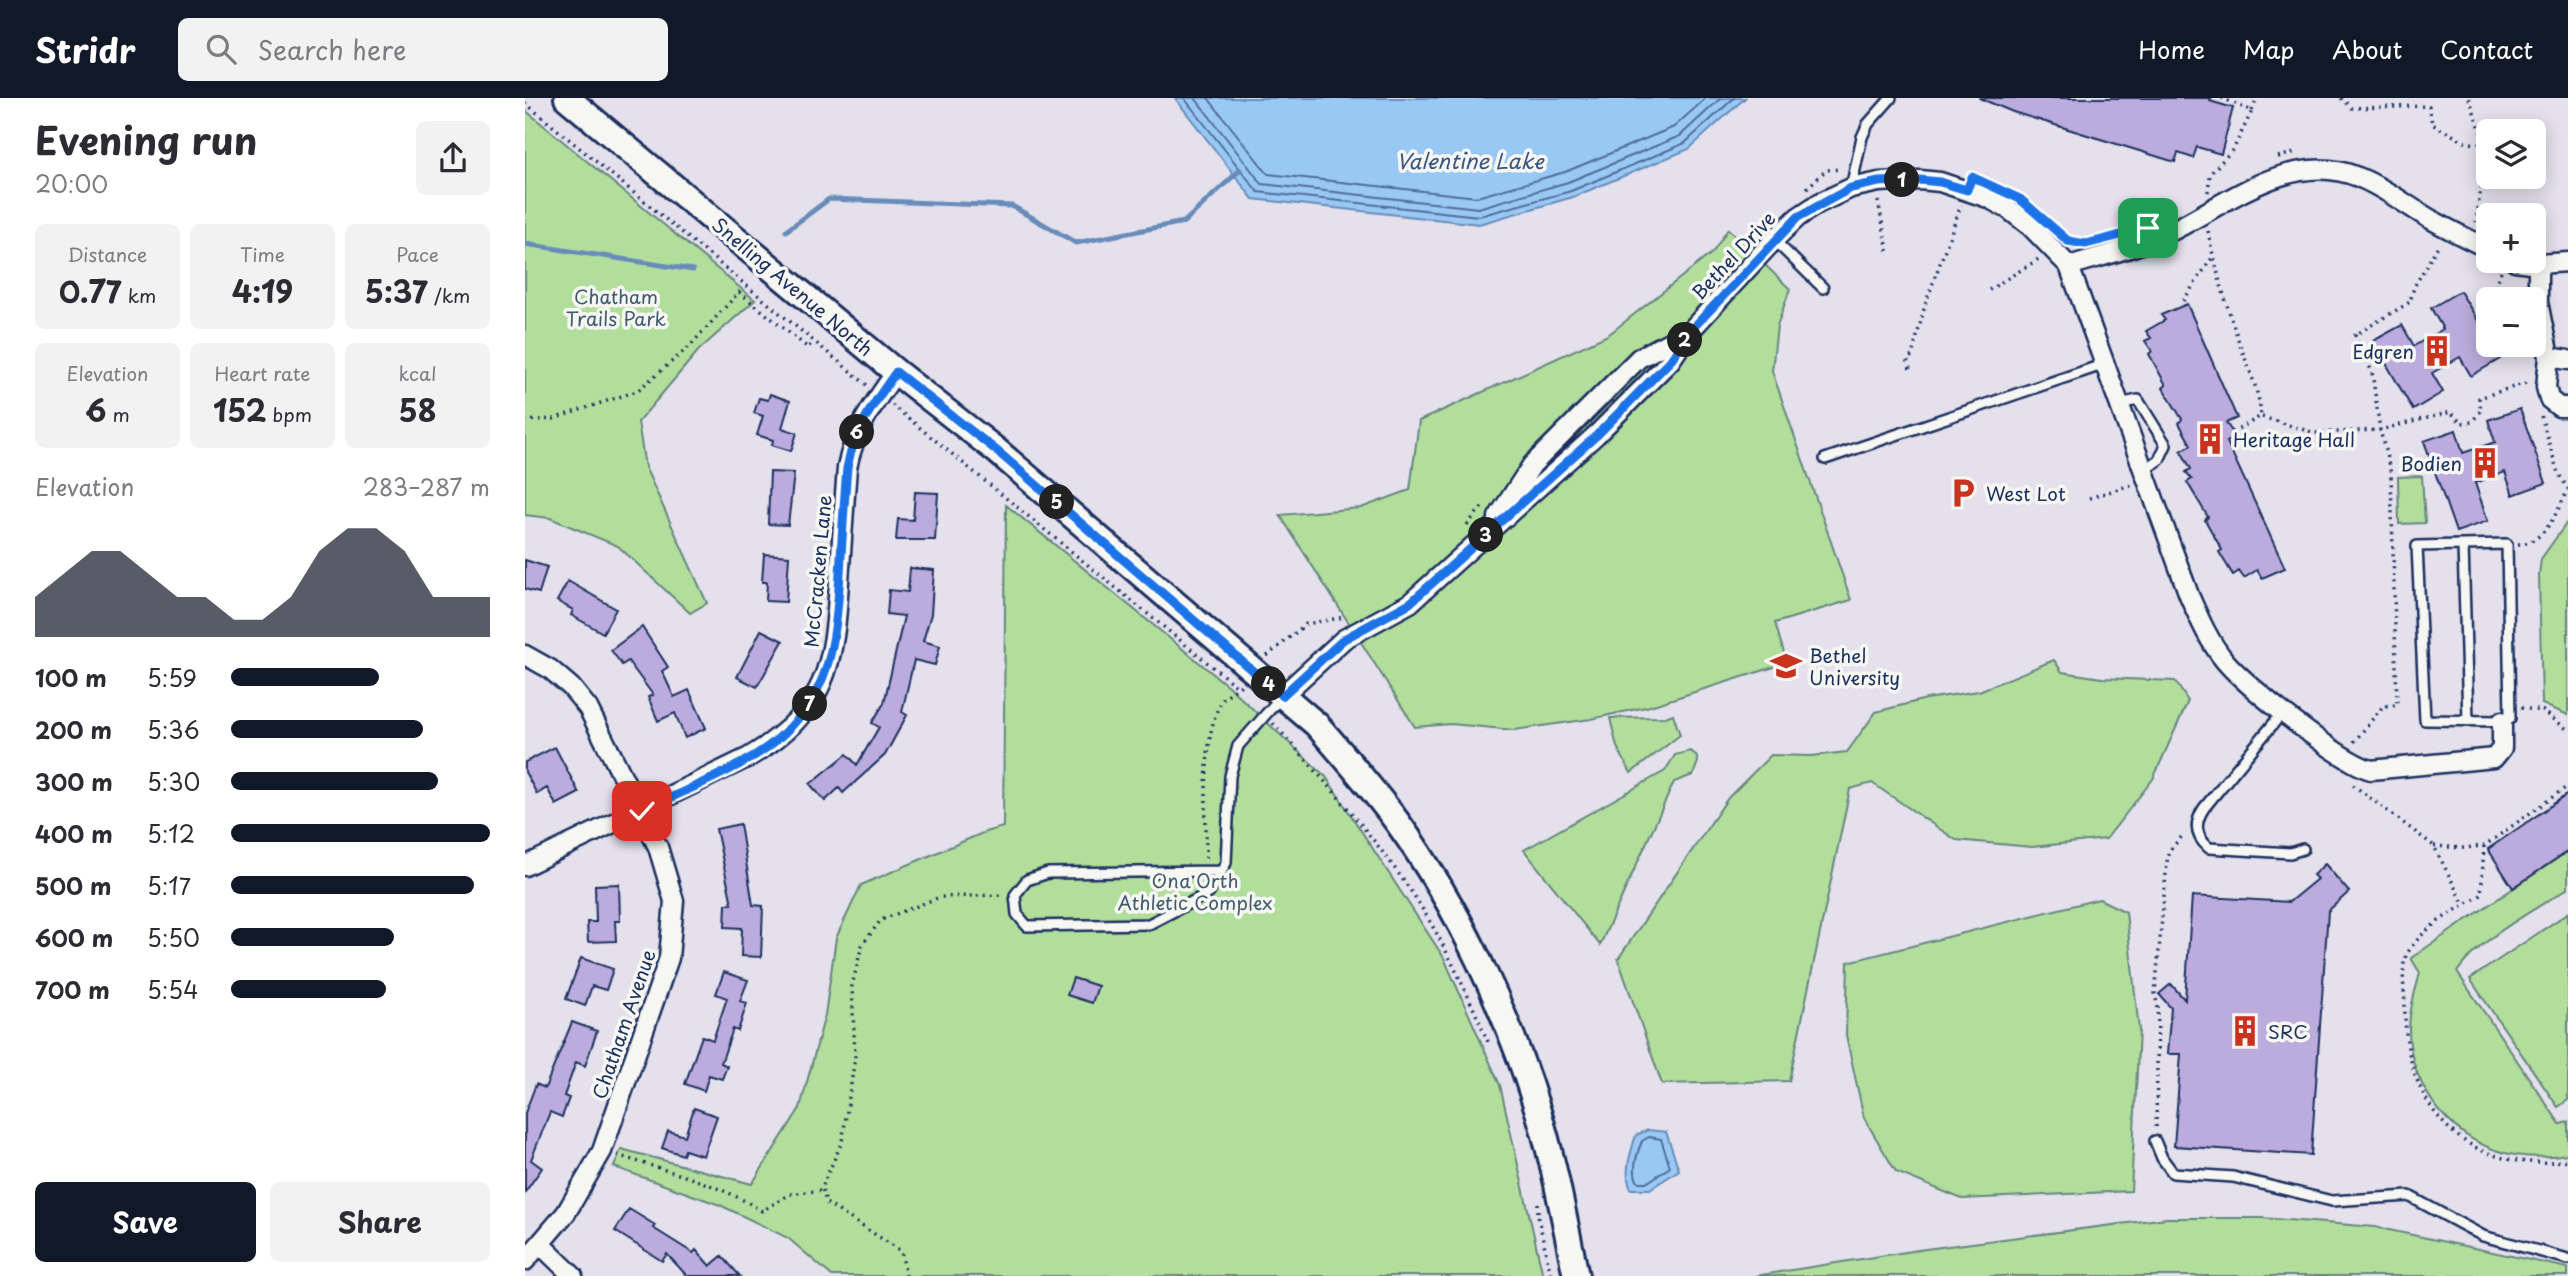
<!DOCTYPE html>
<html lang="en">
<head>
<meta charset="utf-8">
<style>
	body { margin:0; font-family:"Playpen Sans",sans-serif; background:#f2f2f3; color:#2b2b33; height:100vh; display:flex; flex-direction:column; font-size:26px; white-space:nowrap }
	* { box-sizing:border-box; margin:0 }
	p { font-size:23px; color:#7c7c81 }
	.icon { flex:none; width:38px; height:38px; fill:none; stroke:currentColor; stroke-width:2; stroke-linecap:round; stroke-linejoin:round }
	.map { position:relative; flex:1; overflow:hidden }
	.side { display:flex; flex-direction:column; background:#fff; width:525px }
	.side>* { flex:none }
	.controls { position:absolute; left:1951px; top:21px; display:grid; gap:14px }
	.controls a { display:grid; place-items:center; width:70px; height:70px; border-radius:10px; background:#fff; box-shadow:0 4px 18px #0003; font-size:35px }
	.pin { position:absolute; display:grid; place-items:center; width:60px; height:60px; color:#fff; margin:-30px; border-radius:14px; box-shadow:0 4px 10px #0006 }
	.km { position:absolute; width:35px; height:35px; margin:-18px; border-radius:50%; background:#222; color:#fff; font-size:19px; line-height:35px; text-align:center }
	.round { display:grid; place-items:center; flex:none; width:74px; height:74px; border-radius:10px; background:#f2f2f3 }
	.summary { display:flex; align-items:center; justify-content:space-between; height:119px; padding:0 35px }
	h1 { font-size:38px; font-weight:700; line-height:52px }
	.metrics { display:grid; grid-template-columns:repeat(3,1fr); gap:10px; height:119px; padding:7px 35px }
	.metrics div { display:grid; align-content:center; border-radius:10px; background:#f2f2f3; text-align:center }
	.metrics b { font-size:30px; font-weight:700 }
	.metrics small { font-size:19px; font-weight:400 }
	.metrics p { font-size:19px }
	.chart { height:196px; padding:14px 35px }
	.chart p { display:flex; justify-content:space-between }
	.chart svg { width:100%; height:126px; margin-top:7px; fill:#111827; opacity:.7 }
	.button { display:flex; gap:14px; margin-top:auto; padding:14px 35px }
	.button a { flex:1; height:80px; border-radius:10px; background:#111827; color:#fff; font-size:28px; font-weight:700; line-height:80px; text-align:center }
	.button a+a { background:#f2f2f3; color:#2b2b33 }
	ul { padding:0 35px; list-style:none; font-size:23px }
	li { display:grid; grid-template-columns:112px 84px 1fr; align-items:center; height:52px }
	li i { height:18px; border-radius:9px; background:#111827 }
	header { display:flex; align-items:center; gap:42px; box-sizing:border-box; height:98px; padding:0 35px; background:#111827; color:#fff }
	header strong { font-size:33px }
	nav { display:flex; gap:38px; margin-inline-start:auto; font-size:24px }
	.search { width:490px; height:63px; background:#f2f2f3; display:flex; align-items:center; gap:18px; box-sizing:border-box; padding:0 24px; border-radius:10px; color:#7c7c81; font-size:26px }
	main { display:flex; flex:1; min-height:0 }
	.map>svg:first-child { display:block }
</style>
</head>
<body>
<header>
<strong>Stridr</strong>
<div class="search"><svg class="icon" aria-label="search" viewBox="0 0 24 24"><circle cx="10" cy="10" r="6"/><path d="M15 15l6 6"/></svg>Search here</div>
<nav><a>Home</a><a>Map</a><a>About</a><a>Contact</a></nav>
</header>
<main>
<section class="side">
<div class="summary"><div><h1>Evening run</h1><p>20:00</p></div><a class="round"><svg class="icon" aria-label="share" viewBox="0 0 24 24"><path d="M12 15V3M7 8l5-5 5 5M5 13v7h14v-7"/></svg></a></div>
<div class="metrics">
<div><p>Distance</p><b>0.77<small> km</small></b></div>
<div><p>Time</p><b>4:19</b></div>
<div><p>Pace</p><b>5:37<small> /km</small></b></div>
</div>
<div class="metrics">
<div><p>Elevation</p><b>6<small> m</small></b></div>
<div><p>Heart rate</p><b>152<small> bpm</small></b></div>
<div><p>kcal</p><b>58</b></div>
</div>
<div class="chart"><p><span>Elevation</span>283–287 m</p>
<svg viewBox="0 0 160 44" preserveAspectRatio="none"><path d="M0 44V30L10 22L20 14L30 14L40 22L50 30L60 30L70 38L80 38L90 30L100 14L110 6L120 6L130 14L140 30L150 30L160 30V44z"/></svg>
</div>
<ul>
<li><b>100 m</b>5:59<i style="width:57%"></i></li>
<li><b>200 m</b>5:36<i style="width:74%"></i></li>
<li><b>300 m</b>5:30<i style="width:80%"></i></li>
<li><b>400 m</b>5:12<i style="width:100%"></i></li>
<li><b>500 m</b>5:17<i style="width:94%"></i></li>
<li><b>600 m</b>5:50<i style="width:63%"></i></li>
<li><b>700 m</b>5:54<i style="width:60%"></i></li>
</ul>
<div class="button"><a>Save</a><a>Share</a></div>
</section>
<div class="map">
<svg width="2043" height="1178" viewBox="0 0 2043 1178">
	<rect width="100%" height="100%" fill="#e4e0ec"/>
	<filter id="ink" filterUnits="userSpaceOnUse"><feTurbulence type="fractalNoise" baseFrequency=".0143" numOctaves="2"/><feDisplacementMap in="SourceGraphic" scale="14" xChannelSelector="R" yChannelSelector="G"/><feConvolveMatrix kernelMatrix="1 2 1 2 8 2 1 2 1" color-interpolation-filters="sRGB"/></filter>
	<g filter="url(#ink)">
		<path fill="#b2de9c" stroke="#66867d" stroke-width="2" d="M0 12 230 202 174 252 113 324 120 369 182 505 165 515 93 448 25 420 0 417Z
			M1203 131 1265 191 1252 228 1247 273 1326 502 1250 525 1262 565 1125 608 1066 621 989 632 926 626 890 629 755 417 836 410 885 392 894 323 1083 237 1188 154Z
			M1897 378 1900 425 1874 426 1873 379Z
			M481 407 703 588 801 679 919 860 975 987 1018 1178H307L263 1140 195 1107 89 1069 96 1051 227 1086 275 1010 300 917 311 840 336 787 460 734 478 729Z
			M2043 423V617L2017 606 2014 477 2016 461Z
			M1529 562 1537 574 1577 580 1650 583 1663 603 1628 681 1581 741 1507 749 1431 742 1347 685 1325 691 1264 983 1137 986 1093 861 1203 700 1246 657 1286 658 1322 654 1351 614 1401 601 1454 593Z
			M1148 616 1155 637 1106 675 1092 649 1085 620 1140 619Z
			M1165 653 1171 657 1173 664 1168 677 1149 684 1075 847 999 752 1140 673 1150 657Z
			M2043 753V790C2008 813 1955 840 1932 874L2035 1026 2043 1024V1056C2025 1059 2008 1060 1990 1057 1931 1048 1884 991 1884 932 1884 912 1890 894 1895 875L1886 860Z
			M1574 801 1601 814 1614 932 1606 1093 1437 1101 1371 1074 1339 1020 1321 937 1323 864Z
			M2043 815V1002L2033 1009 1945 881Z
			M1642 1120H1737L1850 1129 2043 1170V1178H1230L1393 1152Z"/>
		<path fill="#9ac8f5" stroke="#678bb9" stroke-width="2" d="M650 0H1220L1164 51 1048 99 954 126 728 101Z
			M1123 1032 1141 1034 1154 1072 1125 1091H1106C1098 1074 1106 1054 1111 1037Z"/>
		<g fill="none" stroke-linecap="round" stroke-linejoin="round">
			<path stroke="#4e6c9a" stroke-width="2" d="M659 0 733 94 954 118 1046 93 1160 45 1209 0
				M670 0 737 86 953 110 1043 84 1155 38 1196 0
				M683 0 743 76 952 99 1040 74 1149 29 1181 0
				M1124 1039 1136 1041 1145 1069 1123 1084H1113C1106 1073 1112 1055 1117 1043Z"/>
			<path stroke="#678bb9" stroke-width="5" d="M261 133 304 101 487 108 551 145 659 124 715 72
				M0 146 168 172"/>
		</g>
		<path fill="#bbacdd" stroke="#1b2f5e" stroke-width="2" d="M1454 0H1686L1685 3 1708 10 1696 56 1672 49 1668 60 1653 55 1650 64 1488 14Z
			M1935 193 1964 241V247H1967L1975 261 1946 278 1935 259 1907 275 1918 294 1888 312 1848 243 1877 227 1889 248 1918 231 1906 210Z
			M1662 206 1712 320 1701 325 1711 339 1702 344 1760 470 1737 480 1732 472 1719 480 1714 473 1708 477 1694 454 1697 452 1680 422 1683 419 1662 384 1667 381 1661 374 1666 371 1656 353 1666 347 1654 325 1657 321 1638 290 1641 287 1624 256 1627 253 1620 243 1626 240 1621 233 1640 222 1636 217Z
			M245 296 265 303 257 330 272 335 266 353 247 347 248 342 232 337 238 318 229 315 234 300 243 302Z
			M1995 311 2021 385 1988 397 1980 374 1950 385 1963 423 1931 434 1899 343 1931 332 1938 355 1970 344 1963 322Z
			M245 374 269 375 263 427 243 426Z
			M390 394 413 395 410 442H371L373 421 388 422Z
			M239 456 264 458 261 504 241 503 242 484H237Z
			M0 462 22 469 14 495 0 491Z
			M385 470 409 472 406 516 398 543 415 548 410 567 389 562 377 614 382 617 360 657 318 695 314 690 300 703 285 686 322 656 332 667 354 629 347 625 359 605 379 518 362 516 364 492 383 494Z
			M43 483 91 511 78 535 46 517 48 512 32 503Z
			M117 529 143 569 137 573 149 599 164 592 181 630 160 640 150 615 133 623 123 599 128 597 103 563 97 567 86 552Z
			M236 532 258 543 232 589 212 579Z
			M30 649 54 695 31 707 22 690 12 696 0 674V664Z
			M2043 696V753L1988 790 1963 751Z
			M215 726 228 807 238 808 236 859 216 858 217 830 200 829 201 806H207L191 731Z
			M1800 766 1824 794 1803 813 1786 1057 1649 1048 1656 956H1642L1646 910 1634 896 1646 886 1660 902 1667 798 1764 804 1792 781 1788 777Z
			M94 786 95 823H90L91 843 63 844 62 824H71L70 787Z
			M56 860 88 871 81 892 67 888 60 908 41 901Z
			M199 874 223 882 215 903 222 905 213 933 208 931 196 965 202 968 197 981 184 977 179 993 160 986 177 938 188 942 202 900 191 896Z
			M548 880 573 888 567 905 542 897Z
			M47 924 72 933 60 968 51 964 39 998 44 1000 37 1019 25 1014 6 1062 17 1070 0 1094V1015L11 986 20 990Z
			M169 1010 192 1018 178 1058 160 1052 158 1057 137 1050 143 1033 160 1038Z
			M104 1111 130 1127 128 1130 168 1155 171 1152 185 1168 197 1158 215 1178H162L142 1156 137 1163 90 1133Z"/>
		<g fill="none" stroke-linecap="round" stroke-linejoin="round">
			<defs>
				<path id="lane" d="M1326 90 1337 39 1343 26 1366 0
					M1249 142 1298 190
					M1594 306 1613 302 1641 347 1634 362 1619 372
					M1300 361 1580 266
					M1982 446 1985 620 1977 623 1900 622 1892 448Z
					M1938 447 1943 623
					M1758 614 1679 710C1669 725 1670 738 1684 750L1765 755 1778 751
					M697 773 523 775 502 782 490 797 492 816 502 828 624 826 684 795 701 765 705 678 713 648 756 599
					M1630 1043 1637 1060 1648 1075 1708 1079 1807 1103 1884 1098 1958 1138 2043 1161"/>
				<path id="street" d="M1990 163 2013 166 2043 164
					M2013 166V204L2024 259 2021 289 2024 301 2034 309H2043
					M1544 168 1664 497C1674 520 1684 544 1700 563 1721 588 1816 664 1846 672L1969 660 1977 650V623
					M2024 259 2043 262
					M973 419 1007 367 1114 260 1163 234
					M0 557 25 571 46 589 63 610 133 749 149 803 144 860 77 1053 41 1115 0 1163
					M757 598 819 541 885 505 1071 337 1145 263 1166 232 1249 142 1273 119 1294 105 1326 90 1354 84 1395 82 1415 84 1463 100 1483 111 1506 129 1544 168C1573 159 1603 152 1630 141 1692 115 1761 49 1833 79 1859 89 1882 108 1907 122 1925 132 1945 142 1964 151
					M0 768 224 659C302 612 309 568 314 483 317 445 319 407 322 370 329 332 349 305 371 274
					M16 1147 48 1178"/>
				<path id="secondary" d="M42 0 371 274 472 353 792 627C820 659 848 691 873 725 932 807 981 911 1011 1007 1029 1062 1039 1121 1051 1178"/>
			</defs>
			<use href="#lane" stroke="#1b2f5e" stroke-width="14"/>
			<use href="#street" stroke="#1b2f5e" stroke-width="23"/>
			<use href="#secondary" stroke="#1b2f5e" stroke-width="30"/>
			<path stroke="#1b2f5e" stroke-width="3.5" stroke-dasharray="2 5" stroke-linecap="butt" d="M1816 0 1827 10 1904 8 1907 26 1942 45 1959 46
				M1944 0 1957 36 1960 61 1951 124
				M0 5 342 287
				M1727 13 1732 0
				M1753 59 1769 55
				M1282 90 1301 72 1316 71
				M1683 94 1685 76 1709 50 1727 13 1697 0
				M1353 103 1364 157
				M1683 133C1690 170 1701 205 1713 241 1722 268 1734 290 1736 318L1712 332
				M1976 173 1969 195 1977 201
				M1464 192 1515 160
				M1658 203 1687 160
				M1385 271 1382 261 1387 258 1400 207 1436 107
				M367 307 711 588
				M2016 318 2033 375 2043 391
				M1737 319 1790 335 1855 332 1926 314 1936 325 1947 324 1956 312 1954 300 2004 284
				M0 323 28 321 112 293 164 249 214 194 283 250 288 243
				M1564 400 1606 387
				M942 427 957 409
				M1993 446C2020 446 2032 413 2043 392
				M742 558 781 526 820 519
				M1996 610 2018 613 2043 632
				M748 625C795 677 841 729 881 786 916 836 941 893 965 948
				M1829 644 1858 608 1872 607 1866 376 1855 332 1847 274 1830 237 1885 204 1889 189 1914 146
				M1828 687 1909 748 1939 807
				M1909 748 1938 750 1959 748 2043 688
				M1959 748 1956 797C1930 813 1898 828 1882 856 1875 868 1880 895 1880 909 1878 1008 1940 1078 2043 1062
				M681 760C682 719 676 640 696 604 699 597 710 593 716 587
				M1631 1029 1633 910 1630 896 1643 754 1659 736
				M92 1057C141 1073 194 1085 237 1113L265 1096 298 1092
				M1013 1105V1118L1026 1178
				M381 1178 376 1153 301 1105 297 1089 317 1044 330 960 327 888 337 847 356 822 415 799 478 797"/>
			<use href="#lane" stroke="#f6f6f2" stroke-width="9"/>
			<use href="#street" stroke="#f6f6f2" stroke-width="18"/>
			<use href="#secondary" stroke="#f6f6f2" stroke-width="24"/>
		</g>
	</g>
	<g fill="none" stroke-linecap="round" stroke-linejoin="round" filter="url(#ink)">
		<defs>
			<path id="route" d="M117 713C156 694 217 670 249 644 307 597 310 545 315 476 317 441 319 405 322 370 329 332 349 305 371 274L472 353 757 598 819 541 885 505 1072 337 1145 263 1166 232 1273 119 1326 90 1354 84 1395 82 1415 84 1442 92 1447 79 1495 101 1543 143 1561 146 1623 130"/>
		</defs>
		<use href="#route" stroke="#fff" stroke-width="14"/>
		<use href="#route" stroke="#1a73e8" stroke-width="9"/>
	</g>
	<defs>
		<symbol id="building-bare" viewBox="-9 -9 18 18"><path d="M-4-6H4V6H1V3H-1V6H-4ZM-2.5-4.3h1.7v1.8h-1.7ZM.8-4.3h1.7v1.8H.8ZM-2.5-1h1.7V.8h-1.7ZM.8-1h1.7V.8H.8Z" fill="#c8321e" stroke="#f6f6f2" stroke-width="2.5" paint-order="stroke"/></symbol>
		<symbol id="parking-bare" viewBox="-9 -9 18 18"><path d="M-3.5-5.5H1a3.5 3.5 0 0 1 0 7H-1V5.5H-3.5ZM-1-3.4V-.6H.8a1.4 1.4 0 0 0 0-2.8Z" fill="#c8321e" stroke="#f6f6f2" stroke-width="2.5" paint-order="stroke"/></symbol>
		<symbol id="university-bare" viewBox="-9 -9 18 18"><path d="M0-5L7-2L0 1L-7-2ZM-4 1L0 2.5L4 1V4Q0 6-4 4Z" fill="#c8321e" stroke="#f6f6f2" stroke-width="2.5" paint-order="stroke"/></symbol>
	</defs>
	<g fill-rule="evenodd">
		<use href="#building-bare" x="1890" y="231" width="44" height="44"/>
		<use href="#building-bare" x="1663" y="319" width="44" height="44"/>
		<use href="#building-bare" x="1938" y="343" width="44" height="44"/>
		<use href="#parking-bare" x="1416" y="373" width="44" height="44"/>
		<use href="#university-bare" x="1239" y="546" width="44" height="44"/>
		<use href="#building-bare" x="1698" y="911" width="44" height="44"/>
	</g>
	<g text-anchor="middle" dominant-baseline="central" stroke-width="7" stroke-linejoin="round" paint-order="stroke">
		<g font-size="19" fill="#1b2f5e" stroke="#f6f6f2">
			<text transform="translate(1208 157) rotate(-47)">Bethel Drive</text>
			<text transform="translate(268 188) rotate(40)">Snelling Avenue North</text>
			<text transform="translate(292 473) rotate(-85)">McCracken Lane</text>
			<text transform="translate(98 926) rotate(-71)">Chatham Avenue</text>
		</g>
		<g font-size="19" fill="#415b6e" stroke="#f6f6f2">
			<text x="91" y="198">Chatham<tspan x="91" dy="22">Trails Park</tspan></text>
			<text x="670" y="782">Ona Orth<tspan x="670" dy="22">Athletic Complex</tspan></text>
		</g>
		<g font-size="19" fill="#1b2f5e" stroke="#f6f6f2" text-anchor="start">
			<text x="1889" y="253" text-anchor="end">Edgren</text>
			<text x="1708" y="341">Heritage Hall</text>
			<text x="1937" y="365" text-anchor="end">Bodien</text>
			<text x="1461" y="395">West Lot</text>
			<text x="1284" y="557">Bethel<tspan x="1284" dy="22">University</tspan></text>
			<text x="1743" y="933">SRC</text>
		</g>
		<g font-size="21" font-style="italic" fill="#3b5584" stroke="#f6f6f2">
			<text x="945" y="62">Valentine Lake</text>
		</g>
	</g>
</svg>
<div class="controls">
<a><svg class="icon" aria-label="layers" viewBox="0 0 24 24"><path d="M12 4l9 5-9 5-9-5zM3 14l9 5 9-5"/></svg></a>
<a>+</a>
<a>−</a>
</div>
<div class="pin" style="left:1623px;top:130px;background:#1e9e55"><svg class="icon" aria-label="arrive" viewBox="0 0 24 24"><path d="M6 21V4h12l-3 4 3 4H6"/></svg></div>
<div class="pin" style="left:117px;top:713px;background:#d93025"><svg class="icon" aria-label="check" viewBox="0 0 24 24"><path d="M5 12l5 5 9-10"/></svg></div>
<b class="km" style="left:1377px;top:82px">1</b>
<b class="km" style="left:1160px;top:242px">2</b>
<b class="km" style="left:961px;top:437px">3</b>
<b class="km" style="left:744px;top:586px">4</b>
<b class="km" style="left:532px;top:404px">5</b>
<b class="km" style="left:332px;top:334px">6</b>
<b class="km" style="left:285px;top:606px">7</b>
</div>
</main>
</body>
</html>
